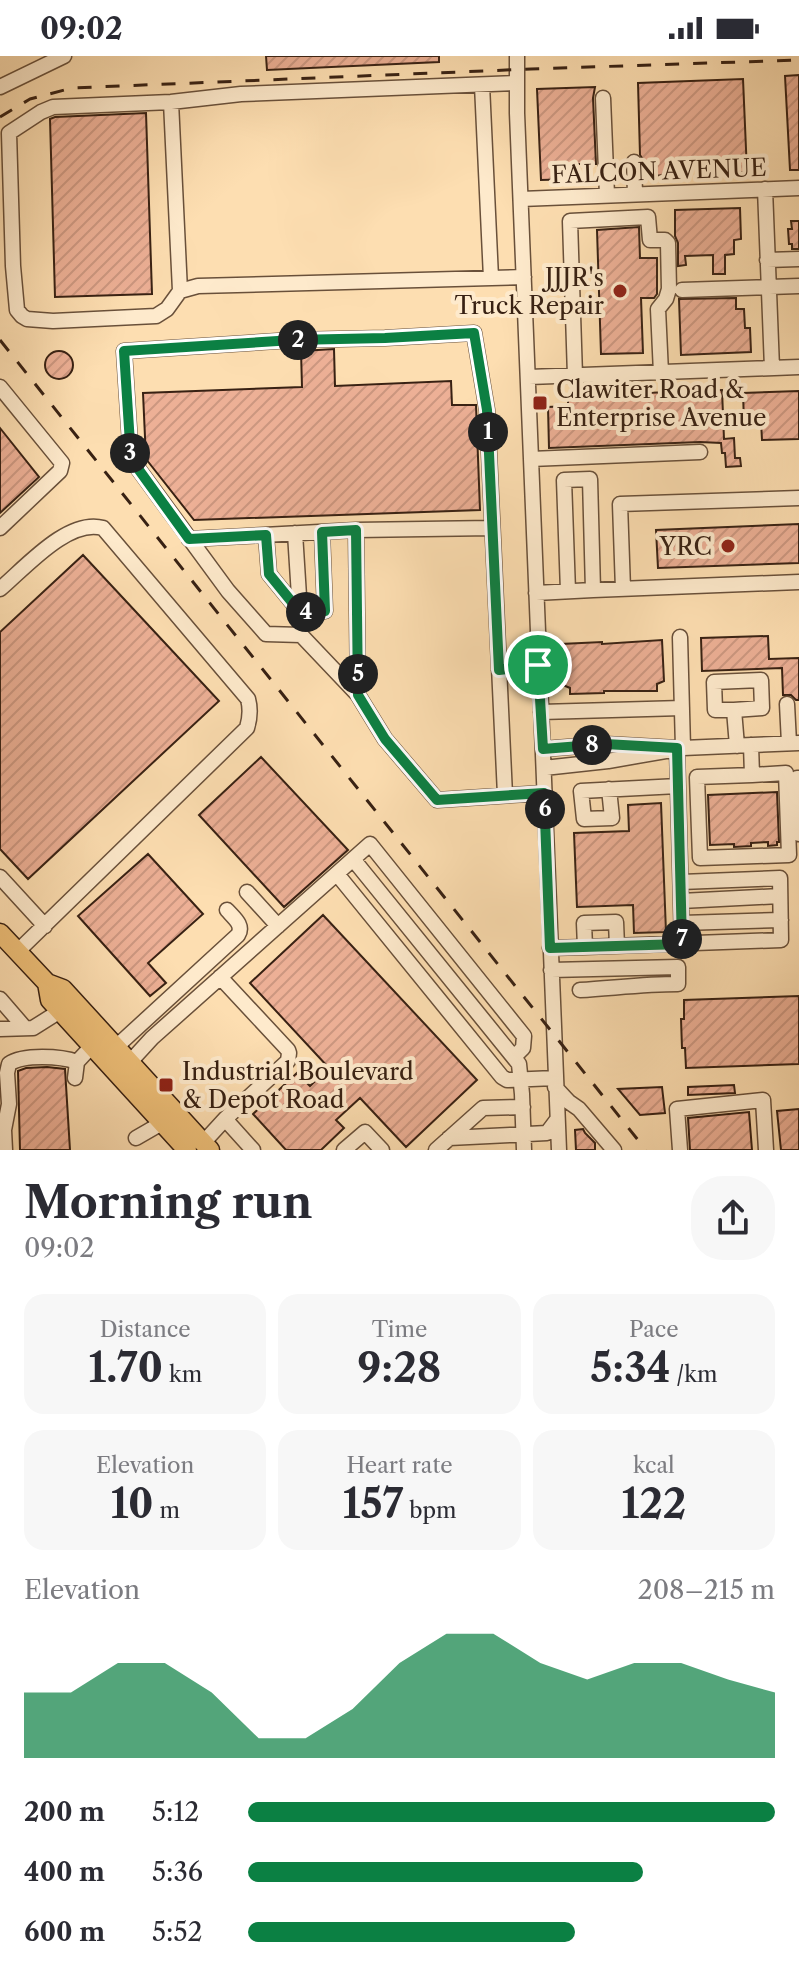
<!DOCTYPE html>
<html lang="en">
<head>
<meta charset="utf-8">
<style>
	body { margin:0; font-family:"Libre Caslon Text",serif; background:#f7f7f7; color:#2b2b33; height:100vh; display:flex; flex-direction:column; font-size:30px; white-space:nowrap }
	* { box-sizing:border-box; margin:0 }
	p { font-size:26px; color:#7c7c81 }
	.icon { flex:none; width:44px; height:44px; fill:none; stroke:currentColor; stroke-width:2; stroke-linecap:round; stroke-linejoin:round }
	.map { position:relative; height:1094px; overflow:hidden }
	.drawer { display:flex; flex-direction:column; background:#fff; flex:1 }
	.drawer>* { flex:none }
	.pin { position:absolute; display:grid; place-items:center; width:68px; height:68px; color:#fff; margin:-34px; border:4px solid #fff; border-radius:50%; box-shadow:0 2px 8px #0007 }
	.km { position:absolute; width:40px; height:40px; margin:-20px; border-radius:50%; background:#222; color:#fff; font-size:22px; line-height:40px; text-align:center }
	.round { display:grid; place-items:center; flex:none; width:84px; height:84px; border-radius:32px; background:#f7f7f7 }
	.head { display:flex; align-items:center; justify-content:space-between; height:136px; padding:0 24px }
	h1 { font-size:44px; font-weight:800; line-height:60px }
	.figures { display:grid; grid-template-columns:repeat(3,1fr); gap:12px; height:136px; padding:8px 24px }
	.figures div { display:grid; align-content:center; border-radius:20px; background:#f7f7f7; text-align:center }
	.figures b { font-size:40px; font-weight:800 }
	.figures small { font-size:22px; font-weight:400 }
	.figures p { font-size:22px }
	.chart { height:224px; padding:16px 24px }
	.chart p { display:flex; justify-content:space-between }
	.chart svg { width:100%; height:144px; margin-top:8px; fill:#0b8043; opacity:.7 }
	ul { padding:0 24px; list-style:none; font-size:26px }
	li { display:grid; grid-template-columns:128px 96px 1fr; align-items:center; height:60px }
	li i { height:20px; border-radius:10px; background:#0b8043 }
	.status { display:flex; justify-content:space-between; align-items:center; height:56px; padding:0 40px; background:#fff; direction:ltr }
	.status svg { height:22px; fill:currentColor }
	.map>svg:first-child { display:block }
</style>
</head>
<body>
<div class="status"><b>09:02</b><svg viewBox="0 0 49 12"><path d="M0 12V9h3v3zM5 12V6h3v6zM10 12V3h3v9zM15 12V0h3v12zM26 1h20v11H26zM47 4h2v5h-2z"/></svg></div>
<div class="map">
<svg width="799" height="1094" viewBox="0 0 799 1094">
	<defs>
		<pattern id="building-hatch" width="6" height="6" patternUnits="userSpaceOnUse" patternTransform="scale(2)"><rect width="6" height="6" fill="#edb096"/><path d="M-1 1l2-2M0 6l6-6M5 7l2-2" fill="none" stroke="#cc9780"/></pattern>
	</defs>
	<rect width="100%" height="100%" fill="#fddeb1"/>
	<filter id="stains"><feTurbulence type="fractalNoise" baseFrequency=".0025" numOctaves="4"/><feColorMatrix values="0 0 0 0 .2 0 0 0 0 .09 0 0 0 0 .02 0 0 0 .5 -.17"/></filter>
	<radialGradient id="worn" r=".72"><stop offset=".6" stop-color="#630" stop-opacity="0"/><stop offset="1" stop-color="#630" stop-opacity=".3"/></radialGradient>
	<path fill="url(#building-hatch)" stroke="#382113" stroke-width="2" d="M266 0H439V6L267 14Z
		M799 19V114H790L785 20Z
		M743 23 747 116 712 118V102L672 103 673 119 644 120V105L640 99 638 27Z
		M595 31 593 42 596 108H576L577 123 541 124 537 33Z
		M146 57 152 238 55 241 50 63 55 61Z
		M740 152 741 183 734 184V198L725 199V218H713V199L685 200 686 209 678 210V187L675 180V154Z
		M791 165H799V193H792V188H789L788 173H792Z
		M639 171 640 202H657V238L654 242H641L643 297 601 298 597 174Z
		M736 242V253H744L745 272H750L751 296 681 299 679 243Z
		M334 293 335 330 451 325 452 349H476L480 454 194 464 146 403 143 337 302 331 301 295Z
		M45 309a14 14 0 1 1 28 0a14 14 0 1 1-28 0Z
		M722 334 724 383 734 382 735 402H740L741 410 726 411 725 397H722L721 387 700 386 549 392 548 351 568 350V340Z
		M799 335V383L762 384 761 365 744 366 743 337Z
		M0 372 39 421 0 457Z
		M799 468V507L658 512 656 474Z
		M83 499 219 645 28 823 0 793V576Z
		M768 580 769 603 799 602V644H796L791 639H783L782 612 702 615 701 582Z
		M662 584 664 625 657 628V635H604V637L570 638V632L563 629 561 588 602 586V588Z
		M261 701 348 794 284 851 199 759Z
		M777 736 779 786H777V789L768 790V786L751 787V790L734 791V788L710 789 708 739Z
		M661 747 666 876 634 877 633 849 577 851 574 777 629 775 628 749Z
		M148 798 203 858 148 907 166 927 150 940 78 860Z
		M323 859 477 1024 406 1091 360 1042 336 1064 344 1072 321 1094H286L253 1058 297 1017 310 1030 329 1012 250 927Z
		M799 940V1008L686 1012 685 992H682L681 963H684V944Z
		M47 1011 65 1013 70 1094H20L18 1015 26 1012Z
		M734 1029 735 1037 688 1039V1031Z
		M662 1031 665 1057 640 1059 618 1033Z
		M799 1053V1094H781L777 1055Z
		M749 1056 752 1094H690L688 1062Z
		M583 1073 585 1077 595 1087V1094H576L575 1074Z"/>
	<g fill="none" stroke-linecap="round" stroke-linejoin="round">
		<defs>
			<path id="minor" d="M517 0V57L559 1094
				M517 27 241 38 171 46 53 51 41 56 9 77 13 210 17 254 22 260 27 263 53 265 156 260 167 253 180 235 198 230 524 221
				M482 29 491 222
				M0 31 64 0
				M603 42 607 139
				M171 46 180 235
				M634 106 635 138
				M765 133 772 312
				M521 143 799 132
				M767 204 799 203
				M682 234 799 230
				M575 320 570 165 648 161 650 184H665L668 187 669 233 666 243 658 253 661 317
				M529 321 799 311
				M0 331 62 407 60 415 0 472
				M531 403 700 396
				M356 474 358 639
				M295 477 300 556
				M266 479 269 518 300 556 325 555 322 476
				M189 483 356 474 492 472
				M0 533C25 512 68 462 103 472L248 643C251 654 250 662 247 672L17 896
				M623 533 620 448 799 442
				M593 534 799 526
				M536 537 593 534 590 423 564 424 568 535
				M680 581 683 692
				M499 614 538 609
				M787 648 789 687
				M734 654 762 652 761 624 714 626 715 654H734L737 690
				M541 656 682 652
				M751 689 752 719 697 721 700 802 789 799 786 717 752 719
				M543 693 605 688 677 692 682 888
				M544 712 608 705 683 692 799 687
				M799 722H797L799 778
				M609 733 612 762 584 763 581 735 678 730
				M505 739 487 354 474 277 385 282 293 284 124 295 131 403 228 535 266 578 301 579 358 639 385 683 437 744 544 737
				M353 803 519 1008 522 1038 524 1094
				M337 818 502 1021 507 1024 555 1022
				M0 821 45 870
				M247 836 278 870
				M681 845 780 840
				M682 867 781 864
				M617 890 616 866 584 867 585 891 781 884 780 822 681 826
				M550 892 585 891
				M551 914 678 911V928C645 928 614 932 580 934
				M0 943 25 972
				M0 973 33 972 60 955
				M116 991 238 879C244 869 234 862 227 854
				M130 1006 152 982 370 788 524 980 523 992 514 1001
				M75 1022 77 1006 92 990
				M555 1031 569 1046 579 1053 614 1094
				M225 1063 253 1094
				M136 1082 162 1067
				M449 1082 547 1077 556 1065
				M203 1087 225 1063 288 1005 289 997 288 994 220 921
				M5 1094 4 1074 9 1048 7 1017 9 1008C23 998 61 1000 77 1006
				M344 1094 365 1076 382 1094
				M436 1094 483 1052 523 1051
				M680 1094 677 1053 763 1044 766 1094"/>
			<path id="major" d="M0 877 47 927 63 933 210 1094
				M47 927 50 944 187 1094"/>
		</defs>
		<use href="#minor" stroke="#69503a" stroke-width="17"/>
		<use href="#major" stroke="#382113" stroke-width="21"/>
		<use href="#minor" stroke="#feeacc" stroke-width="14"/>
		<use href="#major" stroke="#eebf78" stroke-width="18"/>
		<path stroke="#382113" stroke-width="3" stroke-dasharray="14 14" stroke-linecap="butt" d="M0 61 30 43 72 32 531 13 799 4
			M0 284 646 1094"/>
	</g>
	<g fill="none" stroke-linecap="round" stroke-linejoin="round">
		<defs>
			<path id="route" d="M474 277 487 354 499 614 538 609 543 693 605 688 677 692 682 888 550 892 544 737 437 744 385 683 358 639 356 474 322 476 325 555 300 556 269 518 266 479 189 483 131 403 124 295 293 284 385 282Z"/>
		</defs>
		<use href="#route" stroke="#fff" stroke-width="16"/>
		<use href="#route" stroke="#0b8043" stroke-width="10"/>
	</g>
	<g fill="#8f2418" stroke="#feeacc" stroke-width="3">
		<circle cx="620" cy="235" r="8"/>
		<rect x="532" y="339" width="16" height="16" rx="4"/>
		<circle cx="728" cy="490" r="8"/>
		<rect x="158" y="1021" width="16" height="16" rx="4"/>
	</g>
	<g text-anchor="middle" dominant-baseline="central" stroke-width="8" stroke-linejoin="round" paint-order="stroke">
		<g font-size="24" fill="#382113" stroke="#feeacc">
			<text transform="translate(659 115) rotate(-2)">FALCON AVENUE</text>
		</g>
		<g font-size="24" fill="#382113" stroke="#feeacc" text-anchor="end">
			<text x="604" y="221">JJJR's<tspan x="604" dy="28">Truck Repair</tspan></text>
			<text x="556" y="333" text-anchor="start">Clawiter Road &amp;<tspan x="556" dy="28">Enterprise Avenue</tspan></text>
			<text x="712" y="490">YRC</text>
			<text x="182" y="1015" text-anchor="start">Industrial Boulevard<tspan x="182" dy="28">&amp; Depot Road</tspan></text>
		</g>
	</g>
	<rect width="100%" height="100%" filter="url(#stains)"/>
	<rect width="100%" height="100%" fill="url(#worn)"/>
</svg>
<div class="pin" style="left:538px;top:609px;background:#1e9e55"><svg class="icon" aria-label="arrive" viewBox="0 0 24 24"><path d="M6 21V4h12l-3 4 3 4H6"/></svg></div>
<b class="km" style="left:488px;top:376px">1</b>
<b class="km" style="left:298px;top:284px">2</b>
<b class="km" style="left:130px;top:397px">3</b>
<b class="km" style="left:306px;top:556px">4</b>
<b class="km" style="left:358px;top:618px">5</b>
<b class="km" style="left:545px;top:753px">6</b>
<b class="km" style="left:682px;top:883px">7</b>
<b class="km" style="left:592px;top:689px">8</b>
</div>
<section class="drawer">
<div class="head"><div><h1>Morning run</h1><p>09:02</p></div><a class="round"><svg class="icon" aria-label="share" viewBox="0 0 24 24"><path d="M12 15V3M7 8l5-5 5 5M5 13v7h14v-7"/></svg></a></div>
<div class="figures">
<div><p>Distance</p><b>1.70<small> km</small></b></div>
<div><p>Time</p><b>9:28</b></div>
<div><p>Pace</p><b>5:34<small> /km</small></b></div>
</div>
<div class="figures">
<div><p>Elevation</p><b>10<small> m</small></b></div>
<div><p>Heart rate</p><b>157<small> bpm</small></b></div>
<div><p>kcal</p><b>122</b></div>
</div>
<div class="chart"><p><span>Elevation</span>208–215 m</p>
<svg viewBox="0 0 160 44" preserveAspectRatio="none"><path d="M0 44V24L10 24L20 15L30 15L40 24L50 38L60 38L70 29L80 15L90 6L100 6L110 15L120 20L130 15L140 15L150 20L160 24V44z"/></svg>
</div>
<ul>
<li><b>200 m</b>5:12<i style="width:100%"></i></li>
<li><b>400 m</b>5:36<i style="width:75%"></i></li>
<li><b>600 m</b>5:52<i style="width:62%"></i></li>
</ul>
</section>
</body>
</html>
